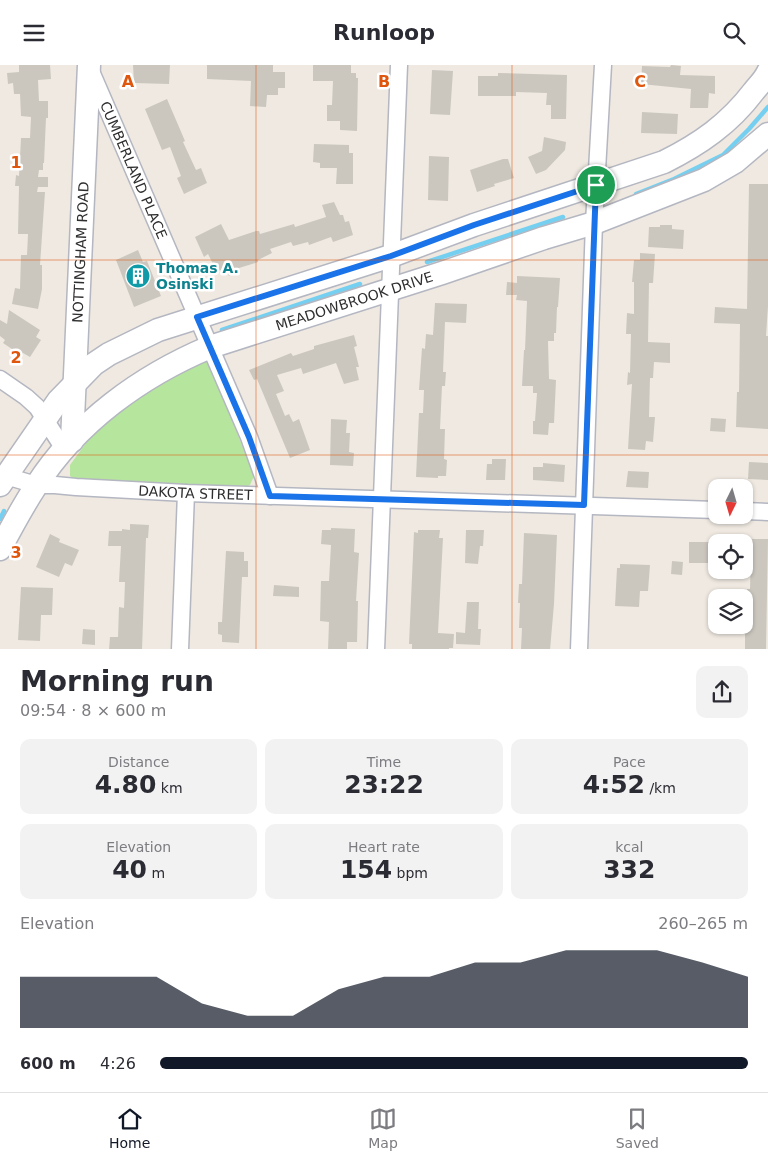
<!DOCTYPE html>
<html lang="en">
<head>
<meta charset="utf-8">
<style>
	body { margin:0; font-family:"DejaVu Sans",sans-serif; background:#f2f2f3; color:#2b2b33; height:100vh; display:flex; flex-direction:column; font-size:19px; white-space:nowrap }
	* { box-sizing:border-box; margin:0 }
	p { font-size:16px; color:#7c7c81 }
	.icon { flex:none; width:28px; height:28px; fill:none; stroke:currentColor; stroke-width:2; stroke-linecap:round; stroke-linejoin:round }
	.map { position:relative; height:584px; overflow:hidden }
	.sheet { display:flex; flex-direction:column; background:#fff; flex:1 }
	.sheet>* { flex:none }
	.needle { width:32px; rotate:185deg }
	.fabs { position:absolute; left:708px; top:414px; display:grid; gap:10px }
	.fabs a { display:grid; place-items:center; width:45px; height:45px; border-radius:10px; background:#fff; box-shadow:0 1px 4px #0004; font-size:25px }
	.pin { position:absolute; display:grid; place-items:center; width:42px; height:42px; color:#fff; margin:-21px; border:2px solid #fff; border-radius:50%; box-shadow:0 1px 5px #0007 }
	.round { display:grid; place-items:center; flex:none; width:52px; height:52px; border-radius:10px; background:#f2f2f3 }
	.headline { display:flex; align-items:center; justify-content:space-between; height:85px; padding:0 20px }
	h1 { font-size:28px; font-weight:700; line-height:38px }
	.figures { display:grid; grid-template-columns:repeat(3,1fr); gap:8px; height:85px; padding:5px 20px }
	.figures div { display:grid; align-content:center; border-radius:10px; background:#f2f2f3; text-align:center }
	.figures b { font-size:25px; font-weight:700 }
	.figures small { font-size:14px; font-weight:400 }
	.figures p { font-size:14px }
	.chart { height:140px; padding:10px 20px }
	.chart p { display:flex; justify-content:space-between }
	.chart svg { width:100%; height:90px; margin-top:5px; fill:#111827; opacity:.7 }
	ul { padding:0 20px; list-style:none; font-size:16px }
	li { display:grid; grid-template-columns:80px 60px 1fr; align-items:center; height:38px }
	li i { height:12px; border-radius:6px; background:#111827 }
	header { display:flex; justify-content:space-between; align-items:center; height:65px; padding:0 20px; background:#fff; font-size:22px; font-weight:700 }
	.tab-bar { display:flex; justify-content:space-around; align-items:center; height:70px; border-top:1px solid #e1e1e2; background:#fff; font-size:14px; color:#7c7c81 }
	.tab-bar a { display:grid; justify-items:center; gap:2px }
	.tab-bar .on { color:#111827 }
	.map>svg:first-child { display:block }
</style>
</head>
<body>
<header><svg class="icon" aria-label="menu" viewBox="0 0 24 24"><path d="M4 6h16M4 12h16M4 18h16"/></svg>Runloop<svg class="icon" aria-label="search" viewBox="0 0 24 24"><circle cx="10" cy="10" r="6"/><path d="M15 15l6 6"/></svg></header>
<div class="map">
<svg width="768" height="585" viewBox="0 0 768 585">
	<rect width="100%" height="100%" fill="#efe9e1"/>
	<path fill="#b6e59e" d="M206 295 211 301 254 411 250 420 244 423 76 415 70 411V400L94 367 125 337 199 296Z"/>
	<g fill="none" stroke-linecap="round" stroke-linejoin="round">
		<path stroke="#75cff0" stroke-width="4.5" d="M636 129 674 114 723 90 749 64 768 42
			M427 197 563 152
			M222 265 360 219
			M0 454 4 446"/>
	</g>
	<path fill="#cbc7bf" d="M19 0H50L51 14 38 15 39 36H48V53H46L44 98H43V105H39L38 112H48V122H38L37 127H45L40 200H42V224L38 244 12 239 15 223 20 224 21 190H27L28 169H18L19 121H15L16 110 19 111 21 73H30L31 52 21 51 20 29H14L13 18 8 19 7 8 19 7Z
		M133 0H170L169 19 134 18Z
		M207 0H273V7H285V23H278V30H267L266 42 250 41 251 16 207 14Z
		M313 0H351V8H356V13H358L357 66 340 65V56H327V40H332L333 16H313Z
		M671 0 681 1 680 10 715 11V29L709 28 708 43H690L691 24 641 19 642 1 670 2Z
		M432 5 453 6 450 50 430 49Z
		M498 8 567 10 566 54H551V40H546L547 28 516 27V31H478V11H498Z
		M167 34 185 76 183 77 196 105 201 103 207 118 184 129 177 113 181 111 170 82 162 85 145 44Z
		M642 47 678 49 677 69 641 68Z
		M544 72 566 77 565 85 546 105 536 109 528 92 542 86Z
		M314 79 349 80V88H353V119H336L337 103H320V98L313 97Z
		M429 91 449 92 448 136 428 135Z
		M503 94H508L514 113 494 119 495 121 477 127 470 105Z
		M749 119H768V241L766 271H768V364L736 362 737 327H739L740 259 714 258 715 242 747 244Z
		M334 137 340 150H343L345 157 349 156 353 170 333 177 331 172 309 180 308 177 293 181 291 177 270 184 272 188 258 195V197L239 203 240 205 229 211 225 203 217 207 208 189 204 192 195 172 221 159 229 175 256 166H259L260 169 294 159 295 162 326 152 322 140Z
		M660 160H672V164L684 165 683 184 648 182 649 162H660Z
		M138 185 143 197 147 196 161 231 134 242 116 195Z
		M640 188 655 189 653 218H649L648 277 670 278V298L654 297 653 313H650L649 352H655L653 377 646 376 645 385 628 384 632 319 627 320 628 307 630 308 631 269H626L627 248 634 249V217H632L634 195H640Z
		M517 211 560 213 558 242H557L556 268H554V276H548L549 314 556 315 554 358H549L548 370 533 369V356H535L537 328H533V321H522L524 285H525L527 236 516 235 517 230H506L507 217 517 218Z
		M435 238 467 239 466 258 445 257 443 307H446L445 321H442L440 364H445L444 394 447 395 446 411H438V413L416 412 419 348H423L424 325H419L422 283 425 284 426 269 433 270Z
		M9 245 40 265 36 272 41 275 30 292 23 288 21 290 3 278 5 275 0 271V255L7 259Z
		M354 270 357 281 354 282 359 302H356L359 315 344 319 336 298 303 309 301 303 277 310 284 326 276 329 285 351 289 349 293 357 299 354 310 385 290 393 257 314 254 315 249 305 291 288 293 291 314 284V281Z
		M711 353 726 354 725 367 710 366Z
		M331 354 347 355 346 368H350L349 387 354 388 353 401 330 400Z
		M492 394H506L505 415H486L487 399H492Z
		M749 397 768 398V415L748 414Z
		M543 398 565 400 564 417 533 415V402H543Z
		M628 406 649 407 648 423 626 422Z
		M130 459 149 460 148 473H146L142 585H109L110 572H118L119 542 124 543 125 517H119L121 481H108L109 466H122V464L130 465Z
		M331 463 355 464 354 487 359 488 356 536H358L357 577H347V585H328L329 557 320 556 321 516H329L331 480 321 479 322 465H331Z
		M418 465H440L439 473H443L438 568 454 569 453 583H449V585H412V579H409L414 467 418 468Z
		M466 465H484L483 481H480L478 499 465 498Z
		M524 468 557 470 554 539 550 585 521 584 522 563H519L520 538H518L519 519H522Z
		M50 469 60 474 59 477 79 485 72 501 65 498 59 512 36 502Z
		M746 474H768L766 585H745V532L747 533V524H750L751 492H746Z
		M689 477H716V498H689Z
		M226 486 244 487V496H248V512H242L239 578 222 577V570L218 569V557H222Z
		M672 496 683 497 682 510 671 509Z
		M620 499 650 500 648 526H640L639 542 615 541 617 503H620Z
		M274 520 299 522V532L273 531Z
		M21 522 53 523 52 550H41L40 576 18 575Z
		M467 537H479L478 564H481L480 580 456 579V567L465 568Z
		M83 564 95 565V580L82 579Z"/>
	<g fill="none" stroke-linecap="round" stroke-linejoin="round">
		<defs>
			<g id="street">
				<path id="s1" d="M90 4 249 372 270 431"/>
				<path d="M0 314 26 332 37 342 64 384"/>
				<path id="s2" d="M6 411 36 420H55L76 422 186 428 716 445"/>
				<path d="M744 446 768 447"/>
				<path d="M180 585 186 428"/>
				<path d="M376 585 399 0"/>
				<path d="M579 585 594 158 603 0"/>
			</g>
			<g id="secondary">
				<path id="s3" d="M72 376 89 0"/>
				<path d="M0 420 58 336 94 299 109 289 158 265 391 191 474 160 664 97C700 79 729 59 754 26 759 20 765 14 768 7"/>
				<path id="s4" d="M0 484C11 463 23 441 36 421 77 357 141 311 210 282L442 208 544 173 594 158 704 115 735 97 768 69"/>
			</g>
		</defs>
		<use href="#street" stroke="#b4b7c1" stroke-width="19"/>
		<use href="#secondary" stroke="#b4b7c1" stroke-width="25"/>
		<use href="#street" stroke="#fff" stroke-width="16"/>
		<use href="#secondary" stroke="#fff" stroke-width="22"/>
	</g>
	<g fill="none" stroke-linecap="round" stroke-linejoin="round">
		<defs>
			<path id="route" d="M596 120 584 440 270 431 249 372 197 252 391 191 474 160Z"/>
		</defs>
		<use href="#route" stroke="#fff" stroke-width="10"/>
		<use href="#route" stroke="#1a73e8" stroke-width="6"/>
	</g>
	<path fill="none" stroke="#df570e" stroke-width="1" stroke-opacity="0.55" d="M256 0V585M512 0V585M0 195H768M0 390H768"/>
	<defs>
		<symbol id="building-disc" viewBox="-11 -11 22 22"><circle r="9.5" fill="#0f9aa8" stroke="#fff"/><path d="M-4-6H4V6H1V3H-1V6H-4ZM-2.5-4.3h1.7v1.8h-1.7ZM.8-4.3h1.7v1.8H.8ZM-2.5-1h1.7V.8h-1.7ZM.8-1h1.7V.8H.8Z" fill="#fff"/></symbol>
	</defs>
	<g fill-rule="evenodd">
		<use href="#building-disc" x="124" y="197" width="28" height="28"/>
	</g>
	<g text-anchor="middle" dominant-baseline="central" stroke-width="5" stroke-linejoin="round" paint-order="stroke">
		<g font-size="14" fill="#2e2e2e" stroke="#fff">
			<text stroke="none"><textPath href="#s1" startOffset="110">CUMBERLAND PLACE</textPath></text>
			<text stroke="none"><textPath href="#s3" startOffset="189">NOTTINGHAM ROAD</textPath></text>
			<text stroke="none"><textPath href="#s4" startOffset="450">MEADOWBROOK DRIVE</textPath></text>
			<text stroke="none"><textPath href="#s2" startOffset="191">DAKOTA STREET</textPath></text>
		</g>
		<g font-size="14" font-weight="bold" fill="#0d838f" stroke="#fff" text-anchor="start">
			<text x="156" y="203">Thomas A.<tspan x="156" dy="16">Osinski</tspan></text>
		</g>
	</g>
	<g font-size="16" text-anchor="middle" font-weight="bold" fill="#df570e" stroke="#fff" stroke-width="5" stroke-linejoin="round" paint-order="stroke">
		<text x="128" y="22">A</text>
		<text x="384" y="22">B</text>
		<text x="640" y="22">C</text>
		<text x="16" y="103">1</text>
		<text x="16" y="298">2</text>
		<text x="16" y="493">3</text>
	</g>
</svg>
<div class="fabs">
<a><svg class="needle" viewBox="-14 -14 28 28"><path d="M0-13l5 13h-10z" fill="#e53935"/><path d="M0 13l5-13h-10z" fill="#7c7c81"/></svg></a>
<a><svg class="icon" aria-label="locate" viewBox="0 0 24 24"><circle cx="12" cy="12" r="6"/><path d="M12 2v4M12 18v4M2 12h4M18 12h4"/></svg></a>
<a><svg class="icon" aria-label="layers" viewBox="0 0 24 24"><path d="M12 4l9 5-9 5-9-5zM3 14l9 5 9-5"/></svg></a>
</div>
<div class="pin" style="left:596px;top:120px;background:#1e9e55"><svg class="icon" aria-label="arrive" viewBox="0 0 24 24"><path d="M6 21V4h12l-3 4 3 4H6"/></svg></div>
</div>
<section class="sheet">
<div class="headline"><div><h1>Morning run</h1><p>09:54 · 8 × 600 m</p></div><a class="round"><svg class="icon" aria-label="share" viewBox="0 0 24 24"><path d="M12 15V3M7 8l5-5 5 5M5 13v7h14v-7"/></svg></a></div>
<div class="figures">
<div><p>Distance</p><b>4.80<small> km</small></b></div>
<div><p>Time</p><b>23:22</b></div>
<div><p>Pace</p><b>4:52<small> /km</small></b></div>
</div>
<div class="figures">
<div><p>Elevation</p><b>40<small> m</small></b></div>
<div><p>Heart rate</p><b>154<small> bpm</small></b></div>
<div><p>kcal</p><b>332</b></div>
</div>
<div class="chart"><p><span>Elevation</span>260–265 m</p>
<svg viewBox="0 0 160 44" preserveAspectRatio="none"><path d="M0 44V19L10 19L20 19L30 19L40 32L50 38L60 38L70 25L80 19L90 19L100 12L110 12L120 6L130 6L140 6L150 12L160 19V44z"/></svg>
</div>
<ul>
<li><b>600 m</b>4:26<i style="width:100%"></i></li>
</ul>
</section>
<nav class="tab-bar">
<a class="on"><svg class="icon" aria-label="home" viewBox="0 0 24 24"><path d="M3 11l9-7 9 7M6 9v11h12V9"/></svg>Home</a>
<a><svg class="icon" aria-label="map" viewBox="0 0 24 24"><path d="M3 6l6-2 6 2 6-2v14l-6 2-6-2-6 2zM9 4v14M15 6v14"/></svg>Map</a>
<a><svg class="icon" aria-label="saved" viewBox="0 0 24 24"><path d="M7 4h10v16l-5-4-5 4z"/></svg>Saved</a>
</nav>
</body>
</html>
